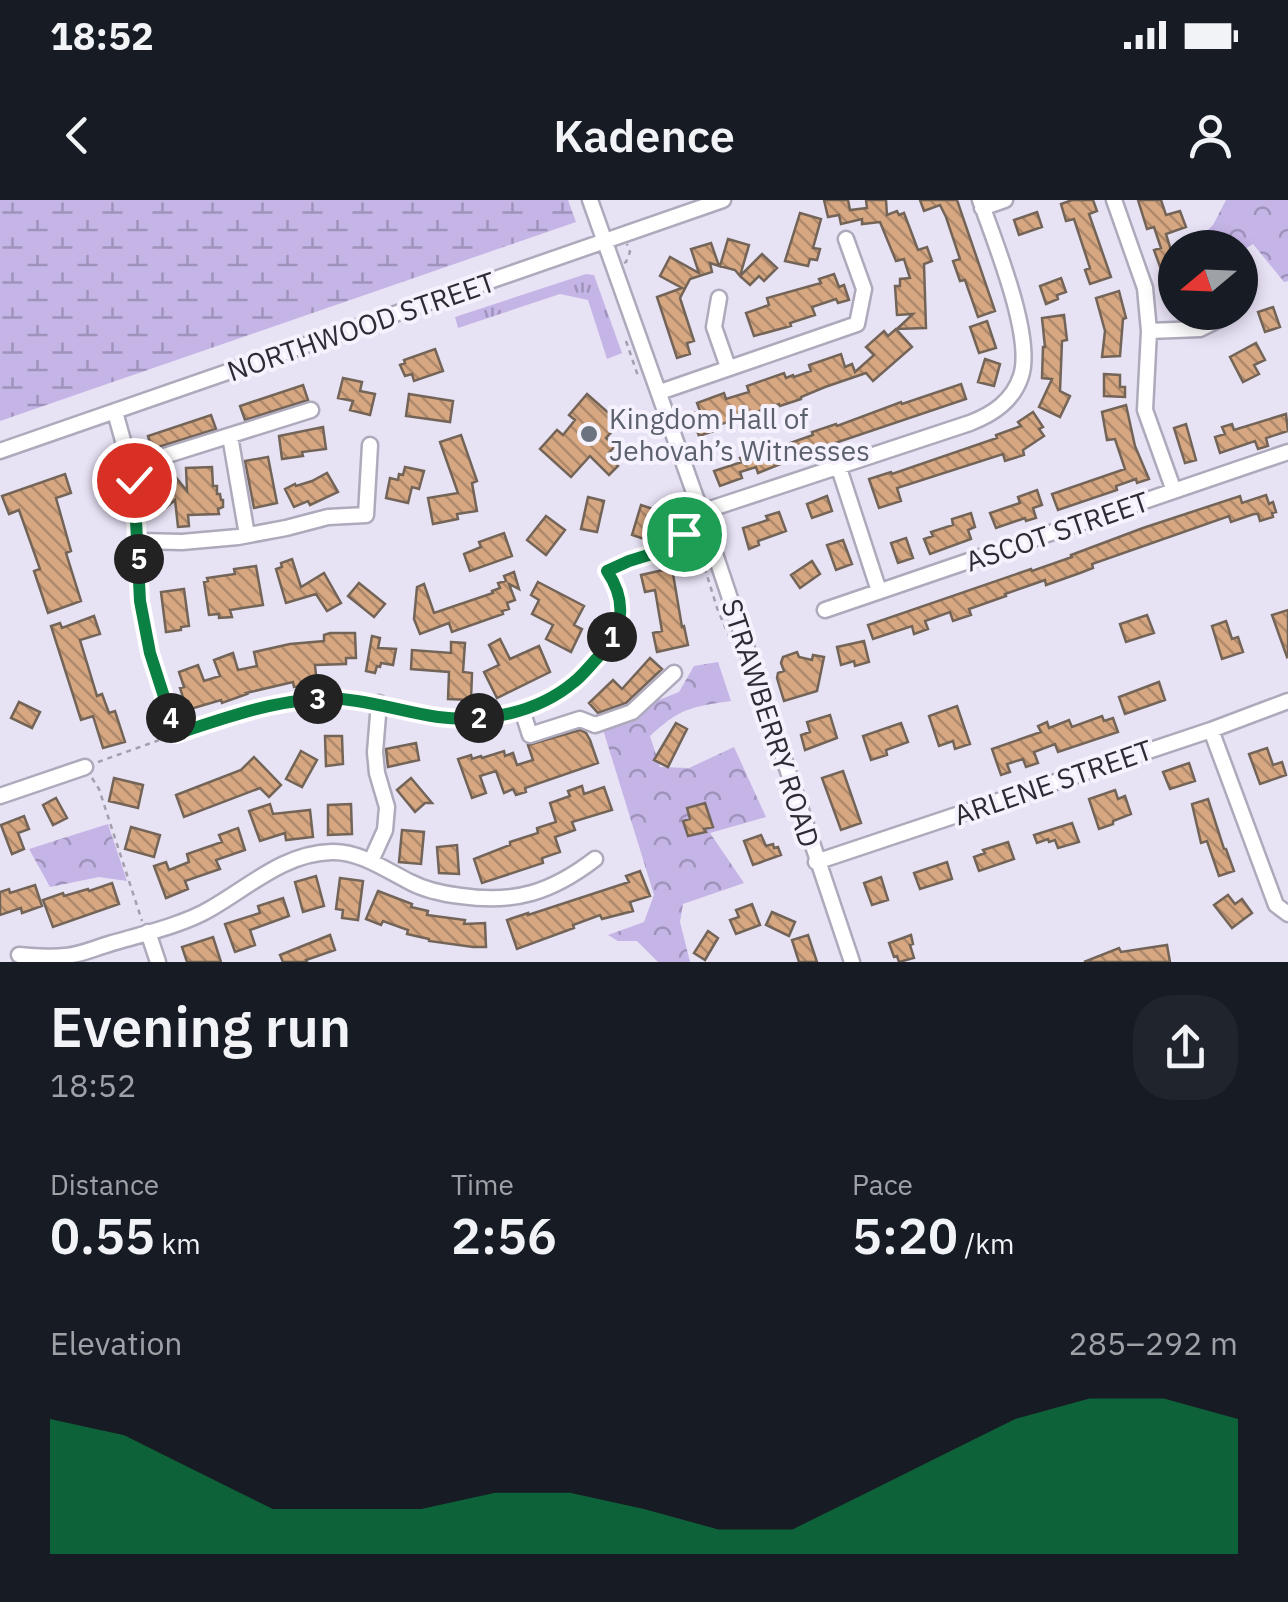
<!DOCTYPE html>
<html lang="en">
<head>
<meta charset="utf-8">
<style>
	body { margin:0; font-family:"IBM Plex Sans",sans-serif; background:#20242c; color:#f1f3f6; height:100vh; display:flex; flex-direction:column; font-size:38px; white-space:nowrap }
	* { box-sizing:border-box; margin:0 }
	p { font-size:32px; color:#9ea1a6 }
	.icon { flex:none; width:55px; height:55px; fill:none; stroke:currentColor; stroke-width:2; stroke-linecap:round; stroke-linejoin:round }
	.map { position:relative; height:762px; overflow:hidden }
	.sheet { display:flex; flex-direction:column; background:#171b24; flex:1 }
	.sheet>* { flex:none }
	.needle { width:65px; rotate:251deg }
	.tools { position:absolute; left:1158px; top:30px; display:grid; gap:20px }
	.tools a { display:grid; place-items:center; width:100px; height:100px; border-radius:50%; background:#171b24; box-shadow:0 5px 15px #0003; font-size:50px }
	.pin { position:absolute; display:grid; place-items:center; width:85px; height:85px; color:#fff; margin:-42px; border:5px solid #fff; border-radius:50%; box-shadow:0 2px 10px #0007 }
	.km { position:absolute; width:50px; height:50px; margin:-25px; border-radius:50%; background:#222; color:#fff; font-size:28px; line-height:50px; text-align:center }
	.round { display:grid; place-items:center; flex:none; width:105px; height:105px; border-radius:40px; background:#20242c }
	.headline { display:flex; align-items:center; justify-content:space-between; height:170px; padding:0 50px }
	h1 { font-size:55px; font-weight:600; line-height:75px }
	.figures { display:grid; grid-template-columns:repeat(3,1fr); gap:15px; height:170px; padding:10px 50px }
	.figures div { display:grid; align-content:center }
	.figures b { font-size:50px; font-weight:600 }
	.figures small { font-size:28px; font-weight:400 }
	.figures p { font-size:28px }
	.chart { height:280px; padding:20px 50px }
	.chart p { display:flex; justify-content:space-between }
	.chart svg { width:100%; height:180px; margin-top:10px; fill:#0b8043; opacity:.7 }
	.status { display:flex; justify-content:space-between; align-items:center; height:70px; padding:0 50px; background:#171b24; direction:ltr }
	.status svg { height:28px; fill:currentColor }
	header { display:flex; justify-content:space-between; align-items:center; height:130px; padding:0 50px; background:#171b24; font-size:45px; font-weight:600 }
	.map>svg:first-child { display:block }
</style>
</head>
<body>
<div class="status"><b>18:52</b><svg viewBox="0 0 49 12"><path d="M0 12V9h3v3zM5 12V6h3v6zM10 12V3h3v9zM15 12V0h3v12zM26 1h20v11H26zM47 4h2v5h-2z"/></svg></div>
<header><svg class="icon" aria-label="back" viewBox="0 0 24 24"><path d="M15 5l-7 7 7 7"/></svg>Kadence<svg class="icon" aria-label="person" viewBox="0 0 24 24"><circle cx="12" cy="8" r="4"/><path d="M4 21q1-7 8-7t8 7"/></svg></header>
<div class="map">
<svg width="1288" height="762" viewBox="0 0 1288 762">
	<defs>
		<pattern id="grass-tufts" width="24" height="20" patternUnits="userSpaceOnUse" patternTransform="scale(2.5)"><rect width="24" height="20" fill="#c5b4e6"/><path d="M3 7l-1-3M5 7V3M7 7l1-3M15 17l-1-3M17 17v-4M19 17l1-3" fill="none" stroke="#a093bb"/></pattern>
		<pattern id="forest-crowns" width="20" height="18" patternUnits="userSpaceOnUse" patternTransform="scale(2.5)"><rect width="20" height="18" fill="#c5b4e6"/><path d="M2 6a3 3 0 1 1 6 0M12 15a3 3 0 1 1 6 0" fill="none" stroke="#a093bb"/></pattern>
		<pattern id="wetland-marsh" width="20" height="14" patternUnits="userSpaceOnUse" patternTransform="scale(2.5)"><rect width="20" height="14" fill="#c5b4e6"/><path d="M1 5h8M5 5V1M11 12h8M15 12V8" fill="none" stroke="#a093bb"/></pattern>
		<pattern id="building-back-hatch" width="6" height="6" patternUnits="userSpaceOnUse" patternTransform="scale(2.5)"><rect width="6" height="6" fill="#d6a781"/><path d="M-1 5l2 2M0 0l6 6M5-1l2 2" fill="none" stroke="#ae886a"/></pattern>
	</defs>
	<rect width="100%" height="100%" fill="#e8e2f5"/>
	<path fill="url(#grass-tufts)" d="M586 74 594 75 622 153 607 159 588 100 560 94 458 128 455 117Z"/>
	<path fill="url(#forest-crowns)" d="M1226 0H1288V81L1284 82 1253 44 1240 52V48L1192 47 1191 46 1213 25Z
		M718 462 731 501C691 507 680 508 650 536L660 567 689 568 734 547 766 617 710 633 744 683 683 704 680 722 690 762H658L637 741H618L608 735 644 722 654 695 601 523 679 492 694 466Z
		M108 624 127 681 99 677 50 687 29 649Z"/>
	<path fill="url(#wetland-marsh)" d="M0 0H568L576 22 0 221Z"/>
	<path fill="url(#building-back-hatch)" stroke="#736458" stroke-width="2.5" d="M824 0H848L850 10 867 8 866 0H886L887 15 897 11 899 15 904 13 918 50 927 47 932 61 924 64 926 128 897 129 913 114 897 115 895 86H900V79L910 78 904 59 896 61 880 22 862 24V19L841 24 839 15 828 17Z
		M920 0H957L995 111 978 117 965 80 960 81 953 61 960 59 946 17 940 5 924 11Z
		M1072 0H1093L1097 11 1089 14 1111 77 1090 84 1085 70 1090 68 1074 19 1066 21 1061 4Z
		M1138 0H1161L1166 15 1180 11 1186 27 1166 34 1175 63V108L1154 50 1161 48 1154 27 1147 29Z
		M1037 12 1042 27 1019 35 1014 20Z
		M800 13 821 19 813 48 820 49 817 60 810 59 808 66 785 61Z
		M728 39 749 45 740 76 735 70 720 66Z
		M711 43 719 66 710 63 712 72 690 79 680 98 694 141 687 143 690 154 677 158 657 97 682 88 660 76 670 57 699 73 691 49Z
		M762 54 777 68 764 81 759 76 750 85 740 76Z
		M834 74 839 87 844 85 849 100 838 103 836 99 812 107 815 115 790 123 791 126 754 136 746 113 769 105 767 98 821 83 819 79Z
		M1061 78 1066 92 1057 95 1058 99 1046 104 1040 86Z
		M1119 91 1126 118 1123 119 1120 156 1102 157 1105 131 1096 98Z
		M1273 107 1280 127 1265 132 1258 112Z
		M1064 115 1067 140 1062 141 1060 191 1070 196 1060 217 1039 207 1052 179 1042 178 1043 147H1045L1042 118Z
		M987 121 996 148 979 153 970 127Z
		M896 129 912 147 873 181 866 173 825 187 801 197V199L780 206 779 204 713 227 714 231 699 236 691 214 700 211 697 203 724 193 726 199 749 192 747 186 784 173 786 178 793 175 794 177 811 171 809 165 841 154 845 167 852 164 855 172 874 155 866 147 884 131 888 136Z
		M1256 143 1265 160 1254 165 1259 174 1243 182 1230 157Z
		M435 149 443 171 414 181 412 174 405 176 400 165 405 163 404 160Z
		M985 159 1000 164 994 186 978 182Z
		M1104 174 1120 175V187H1125V197L1104 196Z
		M343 178 362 182 360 191 375 194 370 215 350 210 353 201 338 198Z
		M961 184 966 199 832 244 833 247 819 251 818 249 758 273 756 267 740 272 742 278 720 286 714 271 742 262 740 258 764 249 765 252 813 235 812 232 836 224 837 226 901 202 902 204Z
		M303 185 308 200 245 220 240 206Z
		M409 194 453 201 450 222 406 216Z
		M587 194 620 223 606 238 615 246 607 255 618 266 609 275 590 256 571 277 540 249 557 230 563 235 575 220 569 215Z
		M1126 205 1135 246 1149 279 1137 283 1136 279 1116 286 1117 290 1058 310 1052 294 1125 269 1115 239 1107 240 1102 212Z
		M1033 212 1043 227 1039 229 1044 236 1023 250 1024 255 1005 261 1003 254 897 288 901 301 879 308 869 279 891 272 892 274 997 238 996 235 1021 226 1018 222Z
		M1286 214 1288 231 1266 238 1268 246 1258 249 1255 241 1220 253 1215 237 1225 234 1222 227 1232 224 1234 230Z
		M211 215 216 229 152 249 148 236Z
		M1186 224 1196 260 1185 263 1174 228Z
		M323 227 326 249 302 252 303 256 282 259 279 236Z
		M461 235 477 281 472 283 477 311 457 314 458 319 433 324 428 298 458 293 440 242Z
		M268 257 277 303 254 308 245 261Z
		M212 267 213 286H217V294H220L221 300H223V307L218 309 219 314 188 315 189 326 178 327 175 300 157 315 149 305 153 301 146 293 169 275 171 278 174 275 187 291 186 268Z
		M405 267 424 271 419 289 412 287 408 303 386 298 390 278 398 280 399 274 403 275Z
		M327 273 338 292 310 305 308 301 294 307 285 289 295 284 296 286 312 281Z
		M65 274 71 293 56 298 71 351 66 353 81 401 48 413 34 371 40 369 19 310 9 314 2 296Z
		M1037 290 1042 305 1033 308 1036 318 1026 321 1025 318 996 328 990 313 1020 303 1018 297Z
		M1266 295 1269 304 1273 302 1276 312 1272 313 1273 317 1260 321 1258 314H1254L1231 322 1229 316 1092 364 1093 368 1080 373 1046 385 1045 380 1005 394 1006 396 969 409 971 415 953 421 950 412 925 421 928 429 914 434 912 426 873 439 868 425 1031 369 1032 371 1072 357 1071 355 1143 328 1240 296 1242 303Z
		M827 296 832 311 812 318 807 304Z
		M588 297 604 301 597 332 581 329Z
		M641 305 656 310 647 340 632 335Z
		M779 312 786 331 758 341 759 345 749 349 743 328 768 320 766 316Z
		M971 313 975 327 968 330 971 339 930 354 924 339 933 336 931 332 953 325 952 319Z
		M546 316 565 330 546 355 527 340Z
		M504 333 512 356 470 371 464 354 481 347 479 342Z
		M906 338 913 358 898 363 891 343Z
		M843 340 852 364 836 370 827 345Z
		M292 359 301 387 324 373 341 403 327 411 316 394 286 403 276 369 282 367 281 363Z
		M812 361 820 374 800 388 791 375Z
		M256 366 263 405 230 410 232 417 219 418V414L209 415 204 382 208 381 207 378 235 374 234 369Z
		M672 368 682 427 684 426 688 445 657 452 653 433 662 431 655 390 645 392 641 375Z
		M514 372 519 389 509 384 515 400 507 403 509 409 502 411 503 414 452 432 449 423 420 434 414 419 417 387 424 384 434 413 493 393 492 391 500 388 498 383 506 381 504 376Z
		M538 382 584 406 574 425 582 429 571 452 546 439 553 425 532 414 539 400 531 395Z
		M359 383 385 404 374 417 348 396Z
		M184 389 189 426 181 427V430L166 432 161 392Z
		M1288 410V456L1287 457 1272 415Z
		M1147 415 1154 433 1126 442 1120 424Z
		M94 416 100 434 80 440 97 496 102 494 109 513 115 511 125 542 103 548 93 516 81 520 51 426 60 423 62 428Z
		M1226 421 1232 439 1238 437 1243 452 1222 459 1212 426Z
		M330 433H355L356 458H346V464L315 465 317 485 294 487 293 482 246 493 247 494 222 503 221 500 187 510 180 488 184 487 179 472 198 465 204 481 220 476 214 460 233 453 238 470 257 466 254 452 290 444 324 441V435Z
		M372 436 380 438 378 448 396 449 393 465 381 463 380 467 377 466 375 473 366 471Z
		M500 439 510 459 539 446 550 472 497 498 484 472 499 465 489 445Z
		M864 441 869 462 855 466 854 461 841 465 837 447Z
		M451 442 465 443 463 472 472 473 471 500 448 499 449 472 411 469 412 450 451 453Z
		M797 452 799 457 812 460 813 455 824 457 817 491 784 501 777 478 778 473 784 471 781 463 783 457Z
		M650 458 662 469 626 503 598 513 589 503 613 480 622 489Z
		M1159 482 1165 500 1125 514 1119 497Z
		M19 502 40 512 32 528 11 518Z
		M957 506 970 544 955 549 953 541 939 546 929 516Z
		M830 515 837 538 805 550 801 535 810 532 807 522Z
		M1102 516 1104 521 1113 518 1118 532 1058 552 1055 544 1034 552 1038 563 1026 567 1023 559 1007 564 1010 572 1001 575 992 549 1041 532 1038 526 1047 522 1049 528 1069 520 1072 527Z
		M676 523 687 529 668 567 654 560Z
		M901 523 908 542 886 550 887 555 871 560 863 536Z
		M580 530 586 533 590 540 598 563 525 588 526 592 516 595 513 589 504 593 496 571 480 576 486 593 472 598 458 559 471 555 472 559 481 556 482 558 504 551 505 556 513 553 517 565 533 560 528 545Z
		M325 536H342L343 564 326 566Z
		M416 543 419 560 388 567 386 549Z
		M1267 548 1273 565 1282 562 1286 575 1260 584 1249 554Z
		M301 551 317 560 302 587 286 579Z
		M254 557 281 585 269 597 260 588 184 617 176 595 241 570Z
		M1189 563 1195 581 1170 589 1163 572Z
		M843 571 861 623 841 630 822 578Z
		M114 578 143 585 138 608 109 601Z
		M411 578 432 603H425L415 612 397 590Z
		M582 586 584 594 604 587 612 610 572 622 575 630 555 637 560 652 542 658 543 663 482 683 474 659 510 645V642L538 633 537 628 556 622 550 603 570 596 568 591Z
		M1115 590 1118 599 1125 596 1131 614 1113 621V624L1099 629 1089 599Z
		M56 598 67 618 53 625 43 605Z
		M1208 599 1224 649H1226L1234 671 1219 676 1207 641 1201 643 1192 604Z
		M705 603 713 627 704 629 706 632 688 636 683 621 690 619 687 608Z
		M270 604 273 614 310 610 313 637 286 640 285 633 260 641 249 611Z
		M351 604 352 634 328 635V605Z
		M24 616 29 629 18 633 24 649 12 654 1 625Z
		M1072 623 1079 642 1058 648 1055 640 1049 642 1048 639 1037 643 1034 635Z
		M131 627 160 635 154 657 125 649Z
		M238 628 245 650 216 660 220 669 185 681 188 689 166 698 154 666 166 662 169 670 189 662 187 654 222 642 219 635Z
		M402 630 424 632 421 664 399 662Z
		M761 635 766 646 773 644 774 648 778 647 781 655 753 665 744 641Z
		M1008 642 1014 659 979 671 974 657 985 653 983 650Z
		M457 645 459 674 439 673 437 647Z
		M947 662 952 679 920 689 914 673Z
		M640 671 650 696 630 702 633 711 602 719 600 715 573 725 574 728 517 749 507 720 528 713V715L629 682 626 676Z
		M316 676 324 706 303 712 295 682Z
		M881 677 888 700 872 705 864 683Z
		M340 678 363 681 358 720 342 718 343 710 336 709Z
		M112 683 119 704 53 727 43 700 63 693 64 696 88 689 89 691Z
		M35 685 42 706 22 713 21 708 0 715V692L9 689 10 693Z
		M378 691 412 704 411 707 428 711 427 715 465 720 464 724 485 723 486 747H473L429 741V739L407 734 408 730 383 721 381 725 366 719Z
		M1228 695 1235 704 1242 699 1252 713 1232 728 1214 705Z
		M283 698 289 716 250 730 255 745 235 752 225 724 260 713 258 706Z
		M752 704 760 725 736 734 730 720 739 717 736 710Z
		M772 712 795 722 789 736 766 725Z
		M708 731 718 738 705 760 694 753Z
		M330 735 335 750 306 760 307 762H283L280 755Z
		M808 735 817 762H799L792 740Z
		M911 735 913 744 910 745 914 758 899 762 897 756 894 757 889 743Z
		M213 737 221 762H187L182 747Z
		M1167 745 1170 762H1084L1119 748 1121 752Z"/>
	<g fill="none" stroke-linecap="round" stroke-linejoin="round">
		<defs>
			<path id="minor" d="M590 0 701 312 852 762
				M1114 0 1145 88 1149 131 1145 210 1174 291
				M982 8 1005 0
				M719 98 714 127 728 167
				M1149 131 1200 129 1220 119
				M660 192 857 124 864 89 846 39
				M115 212 134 280 140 401 150 453 176 533C222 519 268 502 317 499 358 496 397 511 438 517 485 523 537 513 574 482 584 474 592 463 601 454 625 428 626 399 607 371
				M230 236 247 335
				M0 251 723 0
				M158 258 311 210
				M838 265 879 391
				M701 312 970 223C993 214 1013 201 1021 176 1034 137 994 40 980 0
				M139 341 182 342 238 337 286 328 328 317 366 315 370 245
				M825 410 1288 252
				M522 510 530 535 580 519 595 525 632 512 674 473
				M1211 530 1276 705 1288 714
				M0 596 85 567
				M371 661 385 630 387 607 377 573 375 552 379 503
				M816 662 1211 530 1288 501
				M148 732 158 762
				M19 755C34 756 50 758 65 756 80 755 95 748 109 744 139 735 183 725 210 709 249 687 284 653 332 652 359 651 386 670 410 682 425 690 444 694 461 696 515 704 552 692 595 659"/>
		</defs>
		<use href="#minor" stroke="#aea9bb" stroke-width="19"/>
		<path stroke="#a49fae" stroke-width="2.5" stroke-dasharray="5 5" stroke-linecap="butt" d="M624 63 626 62 630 52 627 44
			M626 141 638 176
			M690 320 717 408 729 436
			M617 366 683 344 685 334 679 308 683 305
			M98 562 165 538
			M92 578 99 589 142 721"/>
		<use href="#minor" stroke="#fff" stroke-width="14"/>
	</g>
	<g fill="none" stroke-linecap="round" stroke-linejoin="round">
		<defs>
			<path id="route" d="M134 280 140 401 150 453 176 534C222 519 268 502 317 499 358 496 397 511 438 517 485 523 537 513 574 482 584 474 592 463 601 454 625 428 626 399 607 371L629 361 684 344V334"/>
		</defs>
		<use href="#route" stroke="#fff" stroke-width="20"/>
		<use href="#route" stroke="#0b8043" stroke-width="12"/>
	</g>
	<circle fill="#6b7280" stroke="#f5f1fd" stroke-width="4" cx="589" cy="234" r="10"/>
	<g text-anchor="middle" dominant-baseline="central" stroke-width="8" stroke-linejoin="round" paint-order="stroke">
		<g font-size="28" fill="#2e2c33" stroke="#f5f1fd">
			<text transform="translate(361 126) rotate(-19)">NORTHWOOD STREET</text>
			<text transform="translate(1057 331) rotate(-19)">ASCOT STREET</text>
			<text transform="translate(771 523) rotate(72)">STRAWBERRY ROAD</text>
			<text transform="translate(1053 582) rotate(-19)">ARLENE STREET</text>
		</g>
		<g font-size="28" fill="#5b616d" stroke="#f5f1fd" text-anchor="start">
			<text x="609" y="218">Kingdom Hall of<tspan x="609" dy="32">Jehovah’s Witnesses</tspan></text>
		</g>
	</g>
</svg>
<div class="tools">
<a><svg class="needle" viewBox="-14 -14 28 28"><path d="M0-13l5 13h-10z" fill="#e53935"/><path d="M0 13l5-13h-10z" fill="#9ea1a6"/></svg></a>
</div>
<div class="pin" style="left:684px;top:334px;background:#1e9e55"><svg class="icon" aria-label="arrive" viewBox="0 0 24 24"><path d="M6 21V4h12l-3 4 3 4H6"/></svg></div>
<div class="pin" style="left:134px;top:280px;background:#d93025"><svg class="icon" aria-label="check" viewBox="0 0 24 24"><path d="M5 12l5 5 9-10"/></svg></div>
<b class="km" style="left:612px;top:437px">1</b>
<b class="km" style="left:479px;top:518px">2</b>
<b class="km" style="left:318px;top:499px">3</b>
<b class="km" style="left:171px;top:518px">4</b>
<b class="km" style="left:139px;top:359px">5</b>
</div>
<section class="sheet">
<div class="headline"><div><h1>Evening run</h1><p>18:52</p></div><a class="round"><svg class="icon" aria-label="share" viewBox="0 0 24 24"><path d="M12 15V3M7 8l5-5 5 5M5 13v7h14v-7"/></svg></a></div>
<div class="figures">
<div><p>Distance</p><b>0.55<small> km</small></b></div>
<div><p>Time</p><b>2:56</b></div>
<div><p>Pace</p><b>5:20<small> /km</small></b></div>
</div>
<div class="chart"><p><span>Elevation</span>285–292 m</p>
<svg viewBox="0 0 160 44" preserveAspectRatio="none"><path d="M0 44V11L10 15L20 24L30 33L40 33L50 33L60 29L70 29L80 33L90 38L100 38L110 29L120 20L130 11L140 6L150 6L160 11V44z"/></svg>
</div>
</section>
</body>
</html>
